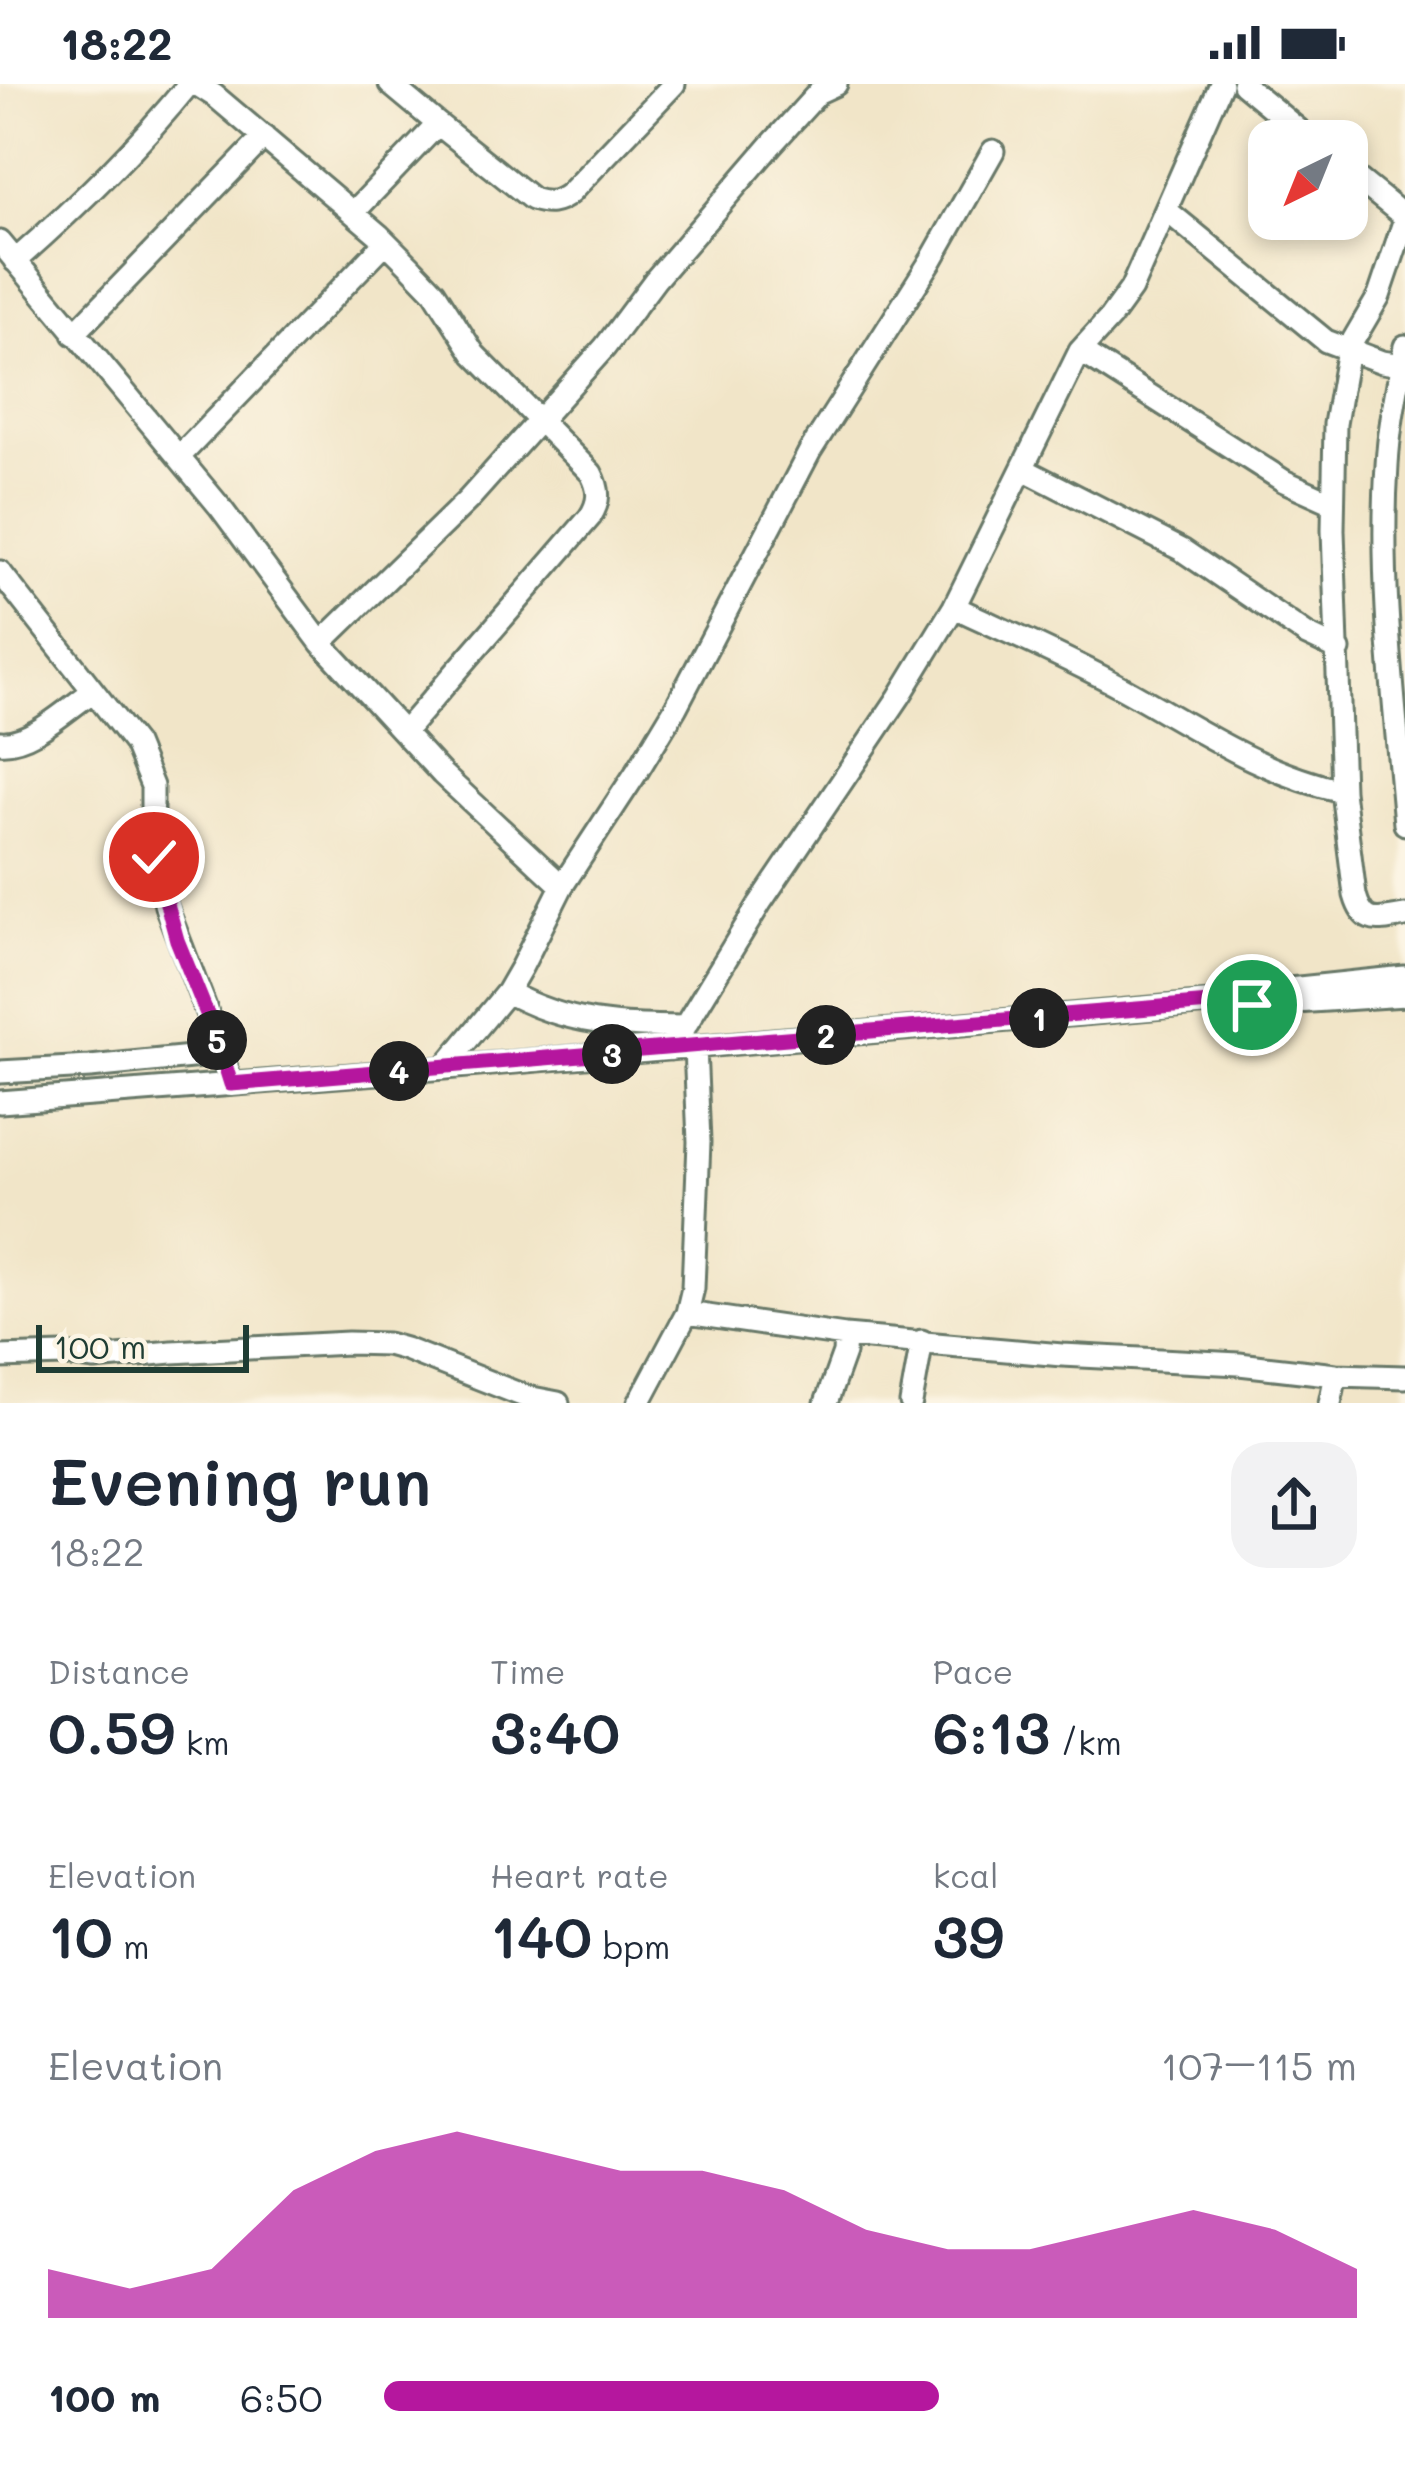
<!DOCTYPE html>
<html lang="en">
<head>
<meta charset="utf-8">
<style>
	body { margin:0; font-family:Mali,sans-serif; background:#f2f2f3; color:#1f2937; height:100vh; display:flex; flex-direction:column; font-size:45px; white-space:nowrap }
	* { box-sizing:border-box; margin:0 }
	p { font-size:39px; color:#747a83 }
	.icon { flex:none; width:66px; height:66px; fill:none; stroke:currentColor; stroke-width:2; stroke-linecap:round; stroke-linejoin:round }
	.map { position:relative; height:1319px; overflow:hidden }
	.panel { display:flex; flex-direction:column; background:#fff; flex:1 }
	.panel>* { flex:none }
	.needle { width:78px; rotate:223deg }
	.tools { position:absolute; left:1248px; top:36px; display:grid; gap:24px }
	.tools a { display:grid; place-items:center; width:120px; height:120px; border-radius:24px; background:#fff; box-shadow:0 6px 18px #0003; font-size:60px }
	.scale { position:absolute; left:36px; bottom:30px; width:213px; box-sizing:border-box; padding-left:12px; border:6px solid #1f3d34; border-top:0; font-size:33px; line-height:42px; white-space:nowrap; color:#1f3d34; -webkit-text-stroke:9px #fcf5e5; paint-order:stroke }
	.pin { position:absolute; display:grid; place-items:center; width:102px; height:102px; color:#fff; margin:-51px; border:6px solid #fff; border-radius:50%; box-shadow:0 3px 12px #0007 }
	.km { position:absolute; width:60px; height:60px; margin:-30px; border-radius:50%; background:#222; color:#fff; font-size:33px; line-height:60px; text-align:center }
	.round { display:grid; place-items:center; flex:none; width:126px; height:126px; border-radius:36px; background:#f2f2f3 }
	.overview { display:flex; align-items:center; justify-content:space-between; height:204px; padding:0 48px }
	h1 { font-size:66px; font-weight:600; line-height:90px }
	.metrics { display:grid; grid-template-columns:repeat(3,1fr); gap:18px; height:204px; padding:12px 48px }
	.metrics div { display:grid; align-content:center }
	.metrics b { font-size:60px; font-weight:600 }
	.metrics small { font-size:33px; font-weight:400 }
	.metrics p { font-size:33px }
	.chart { height:336px; padding:24px 48px }
	.chart p { display:flex; justify-content:space-between }
	.chart svg { width:100%; height:216px; margin-top:12px; fill:#b5179e; opacity:.7 }
	ul { padding:0 48px; list-style:none; font-size:39px }
	li { display:grid; grid-template-columns:192px 144px 1fr; align-items:center; height:90px }
	li i { height:30px; border-radius:15px; background:#b5179e }
	.status { display:flex; justify-content:space-between; align-items:center; height:84px; padding:0 60px; background:#fff; direction:ltr }
	.status svg { height:33px; fill:currentColor }
	.map>svg:first-child { display:block }
</style>
</head>
<body>
<div class="status"><b>18:22</b><svg viewBox="0 0 49 12"><path d="M0 12V9h3v3zM5 12V6h3v6zM10 12V3h3v9zM15 12V0h3v12zM26 1h20v11H26zM47 4h2v5h-2z"/></svg></div>
<div class="map">
<svg width="1405" height="1319" viewBox="0 0 1405 1319">
	<rect width="100%" height="100%" fill="#fcf5e5"/>
	<filter id="ink" filterUnits="userSpaceOnUse"><feTurbulence type="fractalNoise" baseFrequency=".00833" numOctaves="2"/><feDisplacementMap in="SourceGraphic" scale="24" xChannelSelector="R" yChannelSelector="G"/><feConvolveMatrix kernelMatrix="1 2 1 2 8 2 1 2 1" color-interpolation-filters="sRGB"/></filter>
	<filter id="wash" filterUnits="userSpaceOnUse"><feTurbulence type="fractalNoise" baseFrequency=".004" numOctaves="4" result="noise"/><feDisplacementMap in="SourceGraphic" scale="48" xChannelSelector="R" yChannelSelector="G"/><feGaussianBlur stdDeviation="2.7" result="paint"/><feColorMatrix in="noise" values="0 0 0 0 0 0 0 0 0 0 0 0 0 0 0 0 0 1.4 0 .05"/><feComposite in="paint" operator="in"/></filter>
	<g filter="url(#wash)">
		<rect width="100%" height="100%" fill="#f1e5c8"/>
	</g>
	<g filter="url(#ink)">
		<g fill="none" stroke-linecap="round" stroke-linejoin="round">
			<defs>
				<path id="minor" d="M196 0 215 12 379 151 410 182 434 207 474 270 591 389C600 406 600 417 590 433L404 648
					M390 0 438 40
					M1243 0 1312 57
					M1347 86 1405 133
					M1166 126 1326 257 1382 278 1402 281
					M353 129 438 40 532 115C547 120 557 120 570 109L674 0
					M1405 135 1379 212 1348 265 1335 340 1333 446 1342 707 1355 811C1364 843 1377 836 1405 832
					M0 158 220 423 321 559 442 690 562 802
					M15 177C78 122 136 65 189 0
					M74 250 264 53
					M1405 262C1398 301 1389 341 1387 381 1379 501 1395 621 1405 740
					M1080 267 1284 397 1333 419
					M179 373 386 158
					M1023 385 1182 466 1307 551 1339 566
					M0 488 135 660 152 702V756L166 822 216 952 231 1000
					M954 523C1010 549 1068 574 1123 604 1194 643 1262 690 1342 707
					M321 559 468 416 605 263 655 196 771 61 819 8 836 0
					M0 658C30 661 67 625 92 608
					M507 908C567 941 618 942 685 943
					M1280 919 1405 911
					M671 965 760 819 899 613 954 523 1080 267 1110 234 1131 205 1221 0
					M444 984 507 908 522 882 562 802 638 686 676 623 810 367 932 175 993 67
					M0 988 90 983 222 970
					M0 1018 444 984 1222 918 1270 907 1405 893
					M687 1229 845 1252 1062 1271 1239 1280 1336 1291 1405 1293
					M0 1273 64 1271 95 1275 172 1268 348 1259 387 1260 405 1265 527 1313 558 1319
					M639 1319 687 1229 693 1204 699 1058 695 963
					M826 1319 844 1269 845 1252
					M911 1319 922 1257
					M1330 1319 1336 1291"/>
			</defs>
			<use href="#minor" stroke="#687868" stroke-width="27"/>
			<use href="#minor" stroke="#fff" stroke-width="21"/>
		</g>
	</g>
	<g fill="none" stroke-linecap="round" stroke-linejoin="round" filter="url(#ink)">
		<defs>
			<path id="route" d="M154 773 177 856 216 952 231 1000 1222 918 1252 921"/>
		</defs>
		<use href="#route" stroke="#fff" stroke-width="24"/>
		<use href="#route" stroke="#b5179e" stroke-width="15"/>
	</g>
</svg>
<div class="tools">
<a><svg class="needle" viewBox="-14 -14 28 28"><path d="M0-13l5 13h-10z" fill="#e53935"/><path d="M0 13l5-13h-10z" fill="#747a83"/></svg></a>
</div>
<div class="scale">100 m</div>
<div class="pin" style="left:1252px;top:921px;background:#1e9e55"><svg class="icon" aria-label="arrive" viewBox="0 0 24 24"><path d="M6 21V4h12l-3 4 3 4H6"/></svg></div>
<div class="pin" style="left:154px;top:773px;background:#d93025"><svg class="icon" aria-label="check" viewBox="0 0 24 24"><path d="M5 12l5 5 9-10"/></svg></div>
<b class="km" style="left:1039px;top:934px">1</b>
<b class="km" style="left:826px;top:951px">2</b>
<b class="km" style="left:612px;top:970px">3</b>
<b class="km" style="left:399px;top:987px">4</b>
<b class="km" style="left:217px;top:956px">5</b>
</div>
<section class="panel">
<div class="overview"><div><h1>Evening run</h1><p>18:22</p></div><a class="round"><svg class="icon" aria-label="share" viewBox="0 0 24 24"><path d="M12 15V3M7 8l5-5 5 5M5 13v7h14v-7"/></svg></a></div>
<div class="metrics">
<div><p>Distance</p><b>0.59<small> km</small></b></div>
<div><p>Time</p><b>3:40</b></div>
<div><p>Pace</p><b>6:13<small> /km</small></b></div>
</div>
<div class="metrics">
<div><p>Elevation</p><b>10<small> m</small></b></div>
<div><p>Heart rate</p><b>140<small> bpm</small></b></div>
<div><p>kcal</p><b>39</b></div>
</div>
<div class="chart"><p><span>Elevation</span>107–115 m</p>
<svg viewBox="0 0 160 44" preserveAspectRatio="none"><path d="M0 44V34L10 38L20 34L30 18L40 10L50 6L60 10L70 14L80 14L90 18L100 26L110 30L120 30L130 26L140 22L150 26L160 34V44z"/></svg>
</div>
<ul>
<li><b>100 m</b>6:50<i style="width:57%"></i></li>
</ul>
</section>
</body>
</html>
